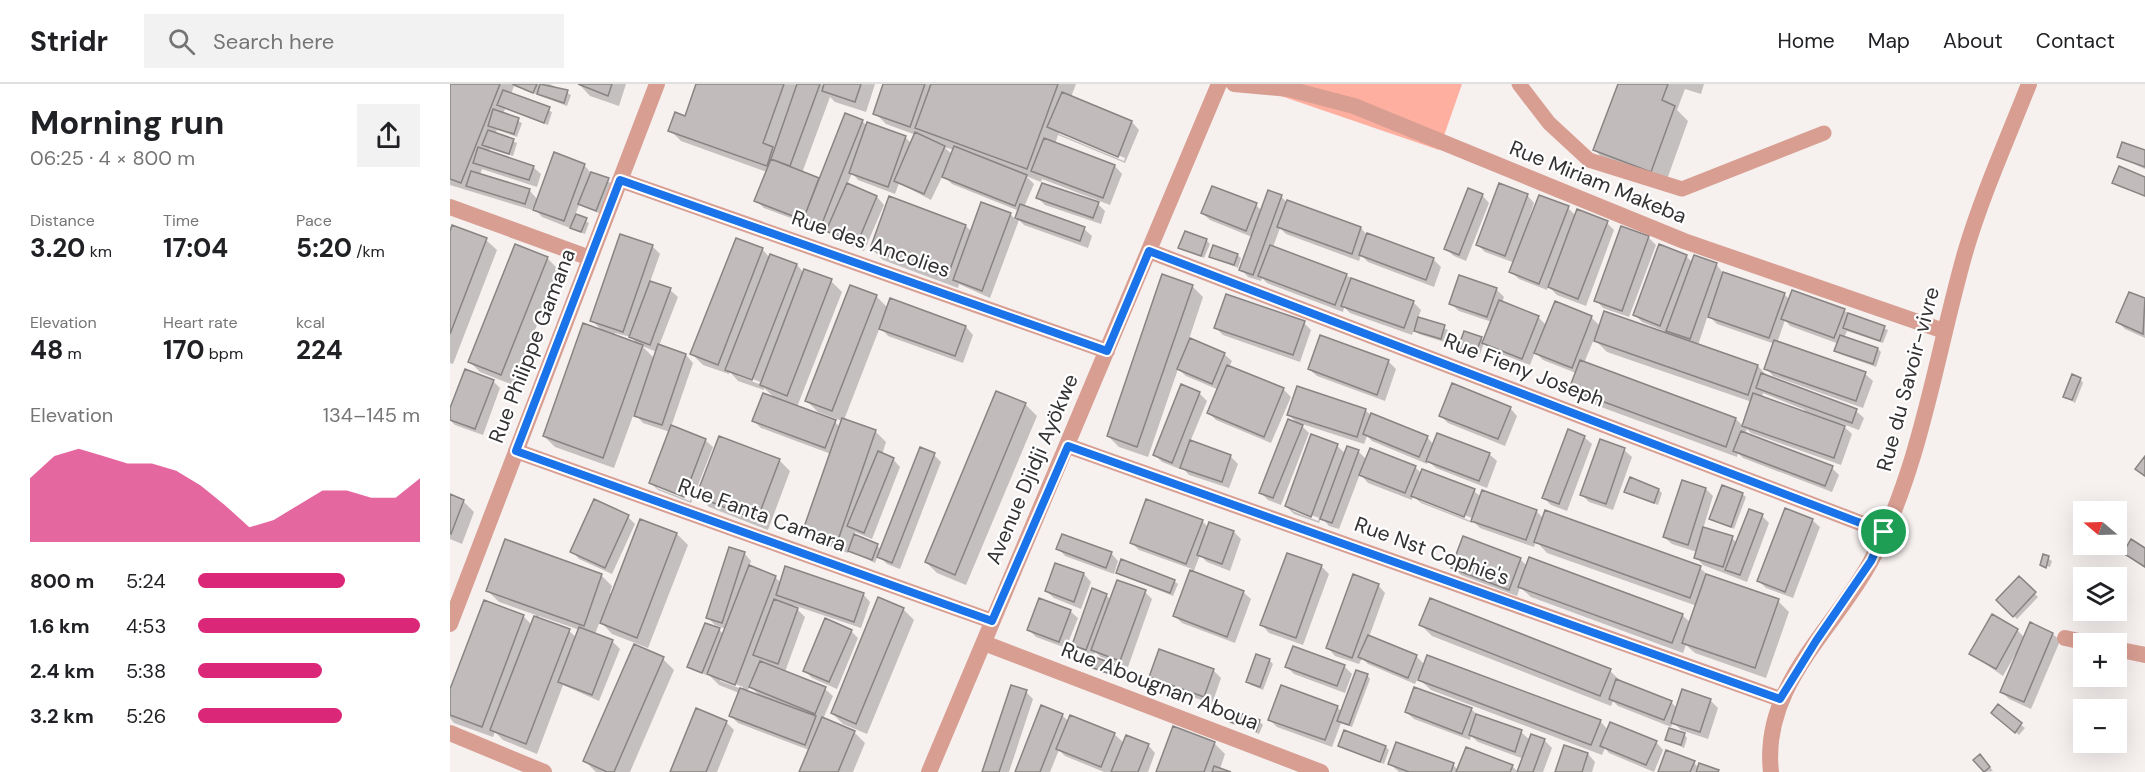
<!DOCTYPE html>
<html lang="en">
<head>
<meta charset="utf-8">
<style>
	body { margin:0; font-family:"DM Sans",sans-serif; background:#f2f2f2; color:#202124; height:100vh; display:flex; flex-direction:column; font-size:22px; white-space:nowrap }
	* { box-sizing:border-box; margin:0 }
	p { font-size:20px; color:#757577 }
	.icon { flex:none; width:33px; height:33px; fill:none; stroke:currentColor; stroke-width:2; stroke-linecap:round; stroke-linejoin:round }
	.map { position:relative; flex:1; overflow:hidden }
	.sheet { display:flex; flex-direction:column; background:#fff; width:450px }
	.sheet>* { flex:none }
	.needle { width:39px; rotate:289deg }
	.fabs { position:absolute; left:1623px; top:417px; display:grid; gap:12px }
	.fabs a { display:grid; place-items:center; width:54px; height:54px; border-radius:0px; background:#fff; box-shadow:0 6px 24px #0002; font-size:30px }
	.pin { position:absolute; display:grid; place-items:center; width:51px; height:51px; color:#fff; margin:-26px; border:3px solid #fff; border-radius:50%; box-shadow:0 2px 6px #0007 }
	.round { display:grid; place-items:center; flex:none; width:63px; height:63px; border-radius:0px; background:#f2f2f2 }
	.summary { display:flex; align-items:center; justify-content:space-between; height:102px; padding:0 30px }
	h1 { font-size:33px; font-weight:700; line-height:45px }
	.stats { display:grid; grid-template-columns:repeat(3,1fr); gap:9px; height:102px; padding:6px 30px }
	.stats div { display:grid; align-content:center }
	.stats b { font-size:26px; font-weight:700 }
	.stats small { font-size:16px; font-weight:400 }
	.stats p { font-size:16px }
	.chart { height:168px; padding:12px 30px }
	.chart p { display:flex; justify-content:space-between }
	.chart svg { width:100%; height:108px; margin-top:6px; fill:#db2777; opacity:.7 }
	ul { padding:0 30px; list-style:none; font-size:20px }
	li { display:grid; grid-template-columns:96px 72px 1fr; align-items:center; height:45px }
	li i { height:15px; border-radius:8px; background:#db2777 }
	header { display:flex; align-items:center; gap:36px; box-sizing:border-box; height:84px; padding:0 30px; background:#fff; border-bottom:2px solid #e0e0e0 }
	header strong { font-size:28px }
	nav { display:flex; gap:33px; margin-inline-start:auto; font-size:21px }
	.search { width:420px; height:54px; background:#f2f2f2; display:flex; align-items:center; gap:15px; box-sizing:border-box; padding:0 21px; border-radius:0px; color:#757577; font-size:22px }
	main { display:flex; flex:1; min-height:0 }
	.map>svg:first-child { display:block }
</style>
</head>
<body>
<header>
<strong>Stridr</strong>
<div class="search"><svg class="icon" aria-label="search" viewBox="0 0 24 24"><circle cx="10" cy="10" r="6"/><path d="M15 15l6 6"/></svg>Search here</div>
<nav><a>Home</a><a>Map</a><a>About</a><a>Contact</a></nav>
</header>
<main>
<section class="sheet">
<div class="summary"><div><h1>Morning run</h1><p>06:25 · 4 × 800 m</p></div><a class="round"><svg class="icon" aria-label="share" viewBox="0 0 24 24"><path d="M12 15V3M7 8l5-5 5 5M5 13v7h14v-7"/></svg></a></div>
<div class="stats">
<div><p>Distance</p><b>3.20<small> km</small></b></div>
<div><p>Time</p><b>17:04</b></div>
<div><p>Pace</p><b>5:20<small> /km</small></b></div>
</div>
<div class="stats">
<div><p>Elevation</p><b>48<small> m</small></b></div>
<div><p>Heart rate</p><b>170<small> bpm</small></b></div>
<div><p>kcal</p><b>224</b></div>
</div>
<div class="chart"><p><span>Elevation</span>134–145 m</p>
<svg viewBox="0 0 160 44" preserveAspectRatio="none"><path d="M0 44V18L10 9L20 6L30 9L40 12L50 12L60 15L70 21L80 29L90 38L100 35L110 29L120 23L130 23L140 26L150 26L160 18V44z"/></svg>
</div>
<ul>
<li><b>800 m</b>5:24<i style="width:66%"></i></li>
<li><b>1.6 km</b>4:53<i style="width:100%"></i></li>
<li><b>2.4 km</b>5:38<i style="width:56%"></i></li>
<li><b>3.2 km</b>5:26<i style="width:65%"></i></li>
</ul>
</section>
<div class="map">
<svg width="1695" height="688" viewBox="0 0 1695 688">
	<rect width="100%" height="100%" fill="#f6f0ef"/>
	<path fill="#feaf9f" d="M796 0H1012L989 66Z"/>
	<path fill="#0003" fill-rule="evenodd" d="M0 0H100L121 11 117 22 64 2 61 10 102 28 98 41 55 25 53 30 72 39 67 53 47 46 45 50 67 59 63 72 40 65 38 68 83 83 91 90 87 103 32 85 30 91 79 106 88 116 134 81 141 89 161 99 150 130 130 119 125 131 139 139 135 150 92 133 83 123 82 126 0 101Z
		M129 0H176L169 22 140 12Z
		M248 0H425L416 28 385 18 380 13 352 89 370 96 412 37 417 42 455 53 462 60 466 51 436 40 425 29 435 0H626L621 13 682 38 689 46 675 79 608 51 605 60 665 82 672 90 660 121 592 95 591 98 576 92 584 100 574 123 634 145 642 152 638 164 574 141 569 136 540 214 509 200 508 204 433 176 422 165 516 142 522 148 560 130 566 136 569 127 502 100 493 91 481 116 449 99 445 110 408 96 402 89 397 101 427 113 434 121 414 167 385 155 378 148 314 124 306 116 317 88 231 57 220 46 236 34ZM609 46 675 74 674 77 609 50ZM494 63 504 66 503 71Z
		M1169 0H1254L1251 10 1235 5 1227 26 1238 37 1215 101 1158 80 1145 66Z
		M1695 68V85L1669 73Z
		M1695 94V113L1664 99Z
		M1032 111 1039 119 1016 177 1004 172 996 165Z
		M1077 111 1084 119 1079 134 1118 124 1126 132 1157 139 1164 146 1136 222 1107 211 1098 202 1097 206 1069 195 1061 188 1065 179 1035 168 1028 161Z
		M831 112 837 119 911 144 917 151 984 176 991 183 984 203 918 178 911 171 909 177 836 150 830 144 823 163 963 218 971 226 968 234 998 246 994 258 969 250 964 245 962 251 900 229 894 223 893 228 817 199 812 194 811 197 798 193 791 185 802 153 760 136 752 129 806 121 812 127Z
		M588 114 648 120 655 127 651 140 595 121Z
		M3 143 36 156 47 166 3 280 0 279V151Z
		M1198 153 1206 161 1179 233 1153 224 1146 216Z
		M756 156 760 160 754 174 730 163Z
		M65 162 98 175 109 186 63 301 30 288 19 277Z
		M202 162 210 170 200 198 220 206 228 213 209 262 236 271 243 279 221 343 255 356 263 363 241 419 208 406 201 399 220 348 193 339 184 329 164 384 105 363 94 352 153 248 142 236ZM165 249 181 253 189 261 164 252ZM192 262 207 268 205 275ZM207 401 241 414 240 417 207 404Z
		M312 165 320 174 321 172 347 181 354 189 381 197 392 208 347 323 385 338 390 343 392 337 368 328 357 317 426 212 438 224 441 216 516 243 523 251 513 279 438 252 430 243 394 336 425 347 436 358 432 371 443 375 450 383 422 455 405 448 404 452 432 465 484 371 491 378 450 485 437 480 428 471 425 479 399 466 398 469 365 457 354 446 381 370 311 344 304 337 326 315 314 304V306L288 297 280 288 279 290 253 281 242 270ZM288 289 310 298 309 300 288 292Z
		M787 171 791 174 788 184 761 173Z
		M1236 172 1243 179 1266 180 1273 189 1334 210 1340 216 1394 227 1438 246 1433 259 1397 247 1394 254 1428 265 1431 268 1426 283 1390 270 1386 267 1389 260 1340 242 1335 236 1327 259 1415 290 1423 297 1413 324 1323 292 1316 284 1325 260 1267 240 1258 231 1248 261 1308 282 1319 294 1406 327 1414 334 1409 346 1390 339 1402 350 1391 381 1301 349 1297 345 1295 350 1382 384 1389 391 1382 408 1293 374 1288 369 1287 373 1132 316 1121 305 1126 289 1093 276 1085 268 1080 281 1041 266 1034 259 1029 273 1010 264 1031 254 1034 258 1042 238 1009 227 1001 220 1046 205 1054 213 1052 219 1088 233 1097 242 1141 233 1150 242 1213 249 1214 247 1192 238 1185 231ZM1219 247 1226 254 1217 251ZM1144 255 1157 268 1302 318 1293 342 1286 335 1134 279ZM1313 309 1355 326 1354 328 1312 314Z
		M742 202 753 213 739 255 774 270 782 277 779 283 833 305 841 313 821 359 766 336 759 329 769 306 736 292 728 285 698 373 669 363 658 352Z
		M1680 210 1695 216V254L1675 245 1668 238Z
		M854 239 861 246 850 278 773 251 766 244Z
		M871 253 939 278 946 285 935 317 867 292 859 285Z
		M1630 295 1633 299 1625 319 1614 312Z
		M43 297 50 304 33 351 5 341 0 336V329Z
		M547 309 576 321 587 332 516 501 487 489 476 478Z
		M749 309 757 317 740 358 780 372 788 380 779 404 739 391 731 382 730 385 712 378 705 371Z
		M1060 324 1067 332 1055 362 998 339 991 332Z
		M915 326 922 332 977 353 984 361 1039 370 1047 377 1037 404 986 384 978 377 977 380 922 357 917 352 914 360 849 339 859 349 831 421 818 416 810 408 849 341 839 331Z
		M1134 353 1142 360 1117 427 1101 421 1094 414Z
		M270 354 329 376 340 387 318 446 259 423 248 412Z
		M887 362 896 370 908 367 917 376 965 383 972 390 1024 407 1031 413 1086 427 1094 435 1096 428 1250 484 1260 493 1328 517 1339 528 1316 594 1245 569 1236 561 1233 569 1081 513 1070 503 1067 512 1011 491 1003 484 1070 475 1077 482 1232 531 1241 539 1247 522 1097 469 1086 457 1084 463 1030 444 1023 437 1022 439 971 419 963 412 962 416 918 399 910 390 889 445 879 442 871 433 869 439 844 430 836 422ZM970 414 1022 434 1021 437 970 417ZM843 424 869 434 868 437 843 427Z
		M1174 366 1182 373 1163 426 1139 418 1132 411Z
		M1232 397 1256 405 1263 412 1253 445 1282 454 1287 459 1312 432 1319 439 1297 498 1253 481 1246 473 1247 468 1222 460 1214 453Z
		M1209 406 1212 409 1208 421 1176 407Z
		M1292 410 1296 413 1284 445 1261 435Z
		M0 412 13 417 24 428 12 460 0 455Z
		M178 433 185 440 162 490 129 475 122 467Z
		M1362 436 1370 443 1343 514 1316 504 1309 497Z
		M190 437 227 450 238 461 198 564 162 550 150 537 145 550 162 557 170 565 149 617 113 601 87 670 53 656 45 648 43 653 4 639 0 634V610L73 532 82 541 86 531 49 518 38 507 151 491 162 502 160 509 163 510ZM89 532 130 546 127 554 119 547 88 535Z
		M752 437 759 444 784 448 791 455 780 487 757 478 750 471 743 489 793 508 801 515 785 559 732 539 725 532 742 485 689 466 682 459Z
		M608 464 661 469 668 477 664 490 615 472Z
		M1695 466V484L1675 469Z
		M294 469 301 477 299 483 326 494 331 499 413 510 420 518 411 544 343 521 355 533 335 588 375 605 383 612 373 635 404 648 415 659 403 688H350L359 666 288 639 281 632 289 609 269 601 257 589 256 591 239 582 269 546 274 550 276 545 265 541 258 534ZM270 594 293 603 292 605 270 597ZM300 602 312 614 297 608Z
		M838 471 872 483 879 490 853 561 819 549 812 541Z
		M1594 472 1602 477 1600 483 1591 481Z
		M606 480 634 490 641 498 631 525 604 514 596 507Z
		M667 489 724 497 728 500 723 512Z
		M1569 494 1588 513 1567 535 1548 516Z
		M928 501 935 509 919 553 966 572 975 581 1150 637 1158 646 1206 658 1213 666 1204 688 1159 669 1155 664 1152 671 981 606 968 594 965 600 918 580 912 574 909 580 885 572 878 564Z
		M695 508 702 515 678 583 651 573 645 568 643 574 666 585 664 592 640 584 637 580 640 571 624 561 656 511 661 516Z
		M453 525 464 536 417 650 393 640 382 629Z
		M620 527 628 534 616 564 586 553 579 546Z
		M971 541 1160 587 1172 598 1221 618 1228 625 1260 616 1268 624 1258 655 1231 646 1223 638 1221 643 1168 622 1163 617 1161 622 982 552Z
		M1567 546 1575 554 1603 550 1610 557 1581 625 1559 615 1552 608 1567 572 1565 571 1553 592 1521 570Z
		M401 547 408 554 387 605 362 594 355 587Z
		M185 562 213 575 224 586 180 688H146L135 677Z
		M710 567 764 587 771 594 762 620 708 600 700 592Z
		M819 576 823 580 813 606 801 601 797 598Z
		M894 582 902 590 895 609 844 590 837 583Z
		M917 591 920 595 902 643 891 639 882 663 827 643 820 636 887 623 892 628Z
		M576 608 583 615 559 688H534Z
		M1548 622 1575 644 1569 651 1546 632Z
		M1021 625 1029 632 1071 648 1080 656H1094L1102 664 1093 688H1069L1074 675 1028 658 1021 652 1020 656 964 635 956 628Z
		M612 631 619 638 664 650 674 659 698 661 705 669 698 688H654L615 672 609 666 600 688H566Z
		M809 637 813 641 809 650 782 638Z
		M276 638 284 646 267 688H222Z
		M1234 650 1237 654 1234 664 1216 655Z
		M764 659 775 670 770 685 777 688H707Z
		M890 662 936 663 939 666 934 680Z
		M1138 670 1145 678 1142 688H1106Z
		M1525 676H1534L1543 687 1535 688Z
		M1244 679 1247 682 1245 688H1210Z
		M940 680 1003 681 1008 686 1062 682 1068 688H949Z"/>
	<path fill="#c1bcbb" stroke="#888483" stroke-width="1.5" d="M0 0H50L11 99 0 95Z
		M62 0H87L83 9Z
		M90 0 118 6 114 19 87 10Z
		M128 0H162L158 12Z
		M246 0H334L313 59 323 63 317 82 218 47 225 28 235 32Z
		M347 0H370L340 82 321 75Z
		M374 0H411L405 18 372 7Z
		M433 0H475L460 43 423 30Z
		M481 0H608L577 85 465 44Z
		M1168 0H1218L1212 16 1225 22 1201 88 1143 66Z
		M53 6 100 23 94 39 47 21Z
		M612 8 682 37 668 73 597 43Z
		M43 25 69 34 64 50 38 42Z
		M395 29 413 36 371 142 353 136Z
		M417 38 456 52 438 103 399 89Z
		M38 46 64 55 59 70 32 61Z
		M465 48 495 62 474 110 444 97Z
		M594 54 665 81 653 114 581 87Z
		M1672 58 1695 66V83L1667 73Z
		M504 62 577 91 565 122 492 93Z
		M28 63 84 82 79 96 23 79Z
		M104 68 135 80 114 137 83 126Z
		M321 75 369 94 353 136 304 117Z
		M1669 82 1695 93V112L1662 99Z
		M21 87 80 105 75 120 16 102Z
		M141 88 159 94 146 127 128 120Z
		M397 99 427 112 407 160 376 147Z
		M592 99 649 118 643 134 586 114Z
		M1049 99 1078 110 1055 172 1026 161Z
		M762 102 807 119 796 147 751 129Z
		M1018 104 1033 110 1009 171 994 165Z
		M818 106 832 111 803 191 789 186Z
		M1089 111 1119 122 1089 200 1059 188Z
		M439 112 516 141 497 194 420 165Z
		M837 116 911 143 902 170 827 143Z
		M531 118 561 129 532 207 503 196Z
		M570 120 635 143 630 157 565 134Z
		M1127 125 1158 137 1128 215 1098 203Z
		M126 130 137 134 131 148 120 144Z
		M2 141 37 154 0 250V147Z
		M1171 142 1199 152 1172 227 1144 217Z
		M735 147 757 155 751 172 728 164Z
		M917 149 984 174 976 196 909 171Z
		M170 150 203 161 173 248 140 237Z
		M286 154 313 164 268 281 240 270Z
		M65 160 98 173 51 291 18 278Z
		M1209 160 1237 171 1210 242 1183 231Z
		M763 161 788 170 784 181 759 173Z
		M820 161 897 190 885 221 808 192Z
		M320 170 347 180 302 296 275 286Z
		M1244 171 1267 179 1240 255 1216 247Z
		M354 185 382 195 337 312 310 301Z
		M1273 188 1335 209 1319 254 1258 233Z
		M712 190 743 201 687 363 657 352Z
		M1009 191 1047 204 1037 233 999 220Z
		M901 194 964 217 954 244 891 222Z
		M200 197 221 204 200 261 179 253Z
		M400 201 427 211 382 327 355 317Z
		M1342 206 1395 225 1384 254 1331 235Z
		M1679 208 1695 214 1693 250 1666 238Z
		M776 210 855 237 843 271 764 244Z
		M440 214 516 242 505 272 429 245Z
		M1049 216 1089 232 1072 275 1032 259Z
		M1105 217 1142 232 1122 284 1084 269Z
		M1154 227 1308 281 1298 311 1144 257Z
		M1398 229 1435 242 1430 257 1393 244Z
		M968 233 995 241 991 255 964 247Z
		M133 239 193 261 153 374 93 352Z
		M1014 247 1032 253 1025 270 1008 264Z
		M870 251 939 276 927 311 858 285Z
		M1390 251 1428 264 1423 280 1384 267Z
		M740 254 775 269 762 300 727 285Z
		M1324 256 1416 288 1406 317 1314 285Z
		M208 260 236 270 212 341 184 332Z
		M1130 276 1286 334 1276 363 1119 305Z
		M777 281 834 304 814 353 757 329Z
		M15 285 44 296 25 345 0 336V324Z
		M1311 289 1407 325 1402 339 1306 304Z
		M1622 290 1631 294 1622 316 1613 313Z
		M1002 299 1061 323 1048 355 989 332Z
		M731 300 750 308 722 379 703 371Z
		M847 302 916 325 907 353 837 331Z
		M546 307 576 319 505 491 475 478Z
		M313 309 386 336 375 364 302 337Z
		M1303 309 1395 342 1384 374 1292 342Z
		M921 329 978 352 969 373 913 350Z
		M392 334 426 346 387 459 353 446Z
		M838 335 853 341 823 414 809 409Z
		M221 341 256 355 234 413 199 399Z
		M1118 345 1135 352 1109 420 1092 414Z
		M1291 347 1383 382 1375 402 1283 367Z
		M987 349 1040 369 1029 397 976 377Z
		M861 350 888 360 861 433 835 422Z
		M269 352 330 375 307 436 246 412Z
		M1150 355 1175 364 1156 420 1130 411Z
		M740 356 781 371 772 398 730 384Z
		M897 362 909 366 882 439 870 435Z
		M470 363 485 369 442 479 427 473Z
		M920 364 966 382 955 409 909 391Z
		M428 367 444 374 414 449 397 442Z
		M1695 372V392L1685 385Z
		M972 385 1025 405 1014 433 961 412Z
		M1180 393 1209 405 1204 419 1174 408Z
		M1232 396 1256 404 1238 461 1213 453Z
		M1272 401 1293 409 1281 443 1259 435Z
		M1032 406 1087 426 1076 456 1021 437Z
		M0 410 14 416 1 450 0 449Z
		M144 415 179 431 155 484 120 468Z
		M696 415 753 436 736 480 680 459Z
		M1335 424 1363 435 1335 508 1307 497Z
		M1299 425 1313 430 1290 491 1275 486Z
		M1095 426 1251 482 1240 514 1084 458Z
		M190 435 227 449 187 554 150 539Z
		M759 438 784 447 772 480 747 471Z
		M1253 443 1283 452 1273 483 1244 474Z
		M404 450 428 460 422 476 398 467Z
		M612 450 662 468 656 484 606 465Z
		M1013 452 1071 474 1059 506 1001 484Z
		M55 455 152 490 134 542 36 507Z
		M1681 455 1695 464V483L1673 469Z
		M279 463 295 468 272 539 256 534Z
		M837 469 872 481 846 554 810 541Z
		M1593 470 1599 472 1596 484 1590 481Z
		M1079 473 1233 530 1222 559 1068 503Z
		M671 475 725 496 720 509 666 489Z
		M605 479 634 489 624 518 595 507Z
		M299 481 326 492 285 601 257 590Z
		M335 482 414 509 404 538 326 511Z
		M740 486 794 507 777 553 723 532Z
		M903 490 929 500 902 574 876 564Z
		M1256 490 1329 515 1305 584 1232 559Z
		M1569 492 1586 508 1563 533 1546 516Z
		M667 496 696 506 670 577 641 566Z
		M642 504 657 510 636 566 622 561Z
		M428 513 454 524 406 640 381 629Z
		M589 514 621 526 609 558 577 546Z
		M980 514 1161 585 1150 612 969 541Z
		M324 515 348 524 328 580 303 571Z
		M34 516 74 531 32 643 0 631V605Z
		M1542 530 1568 545 1546 585 1519 570Z
		M84 532 120 545 76 660 40 646Z
		M375 534 402 546 379 598 353 587Z
		M1580 538 1603 549 1574 618 1550 608Z
		M255 539 270 544 252 589 237 583Z
		M129 543 163 556 142 611 108 598Z
		M918 551 967 571 958 594 908 573Z
		M184 560 214 573 164 688H157L133 677Z
		M843 562 895 581 887 602 835 583Z
		M709 565 764 585 754 613 699 593Z
		M806 570 820 575 810 603 796 598Z
		M639 571 664 580 660 590 635 581Z
		M977 571 1151 636 1141 661 968 596Z
		M310 577 376 603 365 630 299 603Z
		M906 586 918 590 899 641 887 637Z
		M1166 595 1222 617 1214 636 1159 615Z
		M561 601 577 606 549 688H532Z
		M831 601 888 622 875 656 818 636Z
		M964 603 1022 624 1012 650 955 628Z
		M290 604 366 632 355 661 279 632Z
		M1232 605 1261 615 1250 648 1221 639Z
		M1548 620 1572 639 1565 649 1541 629Z
		M591 621 613 630 590 688H565Z
		M246 624 277 637 256 688H220Z
		M784 627 810 636 806 647 780 638Z
		M1026 630 1072 646 1065 668 1019 651Z
		M620 631 665 649 651 683 606 665Z
		M372 633 405 647 388 688H349Z
		M1160 638 1207 657 1196 681 1150 662Z
		M723 642 765 658 754 688H706Z
		M1219 644 1235 649 1231 661 1215 656Z
		M894 646 936 662 930 678 888 662Z
		M1081 650 1095 655 1083 688H1067Z
		M676 651 699 660 688 688H661Z
		M946 658 1004 679 1001 688H959L938 680Z
		M1114 661 1138 669 1132 688H1105Z
		M1016 663 1063 681 1060 688H1006Z
		M1216 666 1245 677 1240 688H1208Z
		M1530 670 1540 683 1534 688 1523 676Z
		M1249 679 1269 686 1268 688H1246Z
		M764 682 781 688H762Z"/>
	<g fill="none" stroke-linecap="round" stroke-linejoin="round">
		<path stroke="#d89e92" stroke-width="15" d="M1069 0 1099 39 1139 76 1232 105 1374 49"/>
		<path stroke="#d89e92" stroke-width="16" d="M784 0 839 5 904 22 1234 157 1494 247
			M170 96 657 267
			M0 123 140 174
			M699 167 1434 448
			M618 362 1330 615
			M66 367 542 537
			M0 540 207 0
			M1615 554 1643 560
			M534 559 871 688
			M1666 565 1695 571
			M0 649 94 688
			M479 688 769 0
			M1321 688C1311 602 1384 546 1421 477 1471 383 1486 271 1515 169 1532 111 1557 56 1579 0"/>
	</g>
	<g fill="none" stroke-linecap="round" stroke-linejoin="round">
		<defs>
			<path id="route" d="M170 96 657 267 699 167 1434 448 1421 477 1366 557 1330 615 618 362 542 537 66 367Z"/>
		</defs>
		<use href="#route" stroke="#fff" stroke-width="12"/>
		<use href="#route" stroke="#1a73e8" stroke-width="8"/>
	</g>
	<g text-anchor="middle" dominant-baseline="central" stroke-width="4.5" stroke-linejoin="round" paint-order="stroke">
		<g font-size="21" fill="#343232" stroke="#fff">
			<text transform="translate(1148 98) rotate(22)">Rue Miriam Makeba</text>
			<text transform="translate(421 160) rotate(19)">Rue des Ancolies</text>
			<text transform="translate(82 262) rotate(-69)">Rue Philippe Gamana</text>
			<text transform="translate(1074 286) rotate(21)">Rue Fieny Joseph</text>
			<text transform="translate(1458 295) rotate(-75)">Rue du Savoir-vivre</text>
			<text transform="translate(582 385) rotate(-67)">Avenue Djidji Ayökwe</text>
			<text transform="translate(312 431) rotate(20)">Rue Fanta Camara</text>
			<text transform="translate(982 467) rotate(20)">Rue Nst Cophie's</text>
			<text transform="translate(710 602) rotate(21)">Rue Abougnan Aboua</text>
		</g>
	</g>
</svg>
<div class="fabs">
<a><svg class="needle" viewBox="-14 -14 28 28"><path d="M0-13l5 13h-10z" fill="#e53935"/><path d="M0 13l5-13h-10z" fill="#757577"/></svg></a>
<a><svg class="icon" aria-label="layers" viewBox="0 0 24 24"><path d="M12 4l9 5-9 5-9-5zM3 14l9 5 9-5"/></svg></a>
<a>+</a>
<a>−</a>
</div>
<div class="pin" style="left:1434px;top:448px;background:#1e9e55"><svg class="icon" aria-label="arrive" viewBox="0 0 24 24"><path d="M6 21V4h12l-3 4 3 4H6"/></svg></div>
</div>
</main>
</body>
</html>
